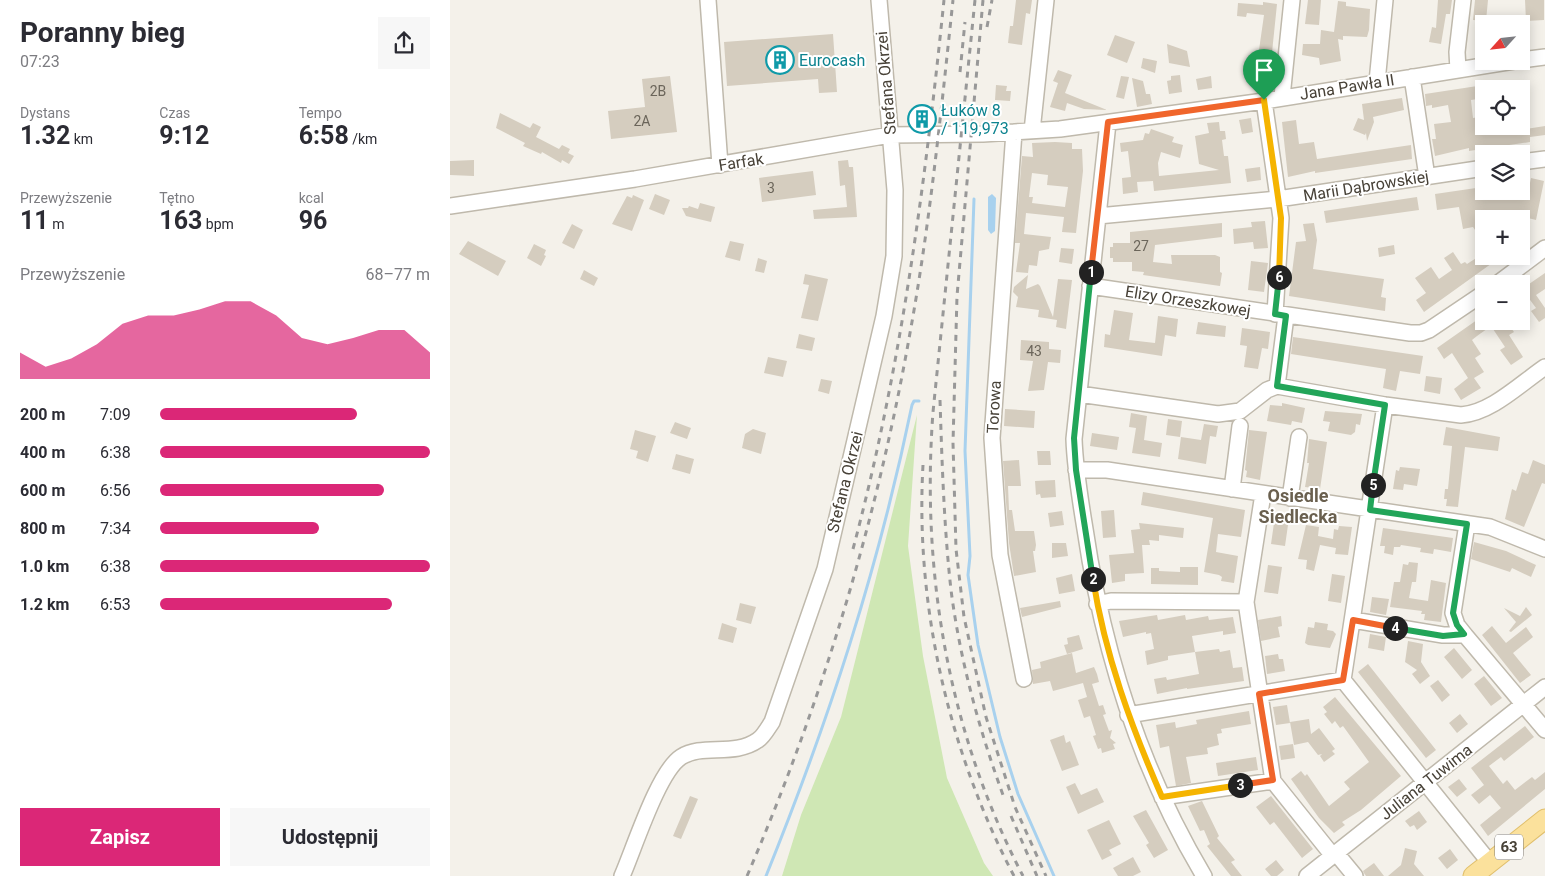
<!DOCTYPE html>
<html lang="pl">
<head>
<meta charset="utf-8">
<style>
	body { margin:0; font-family:Roboto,sans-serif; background:#f7f7f7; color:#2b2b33; height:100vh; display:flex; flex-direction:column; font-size:19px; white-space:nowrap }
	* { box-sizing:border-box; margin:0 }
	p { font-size:16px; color:#7c7c81 }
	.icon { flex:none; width:28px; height:28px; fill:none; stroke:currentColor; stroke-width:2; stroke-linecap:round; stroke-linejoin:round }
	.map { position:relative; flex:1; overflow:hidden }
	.details { display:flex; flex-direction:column; background:#fff; width:450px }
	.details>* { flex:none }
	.needle { width:32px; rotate:243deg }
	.fabs { position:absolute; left:1025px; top:15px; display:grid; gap:10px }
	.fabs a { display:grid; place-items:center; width:55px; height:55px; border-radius:0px; background:#fff; box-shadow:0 2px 12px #0003; font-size:25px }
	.pin { position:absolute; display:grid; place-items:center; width:42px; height:42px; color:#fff; margin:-51px -21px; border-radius:50% 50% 50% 0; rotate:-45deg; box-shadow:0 0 5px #0007 }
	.pin .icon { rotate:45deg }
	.km { position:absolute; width:25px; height:25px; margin:-12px; border-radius:50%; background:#222; color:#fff; font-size:14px; line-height:25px; text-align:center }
	.round { display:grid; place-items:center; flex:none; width:52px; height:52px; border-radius:0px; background:#f7f7f7 }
	.summary { display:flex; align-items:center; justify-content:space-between; height:85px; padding:0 20px }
	h1 { font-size:28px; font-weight:700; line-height:38px }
	.stats { display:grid; grid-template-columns:repeat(3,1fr); gap:8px; height:85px; padding:5px 20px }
	.stats div { display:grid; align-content:center }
	.stats b { font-size:25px; font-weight:700 }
	.stats small { font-size:14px; font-weight:400 }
	.stats p { font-size:14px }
	.chart { height:140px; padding:10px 20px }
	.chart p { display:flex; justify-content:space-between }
	.chart svg { width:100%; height:90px; margin-top:5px; fill:#db2777; opacity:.7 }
	.cta { display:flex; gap:10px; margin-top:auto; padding:10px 20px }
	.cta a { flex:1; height:58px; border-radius:0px; background:#db2777; color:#fff; font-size:20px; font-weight:700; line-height:58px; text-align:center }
	.cta a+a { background:#f7f7f7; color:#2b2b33 }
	ul { padding:0 20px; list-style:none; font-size:16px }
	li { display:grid; grid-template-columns:80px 60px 1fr; align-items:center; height:38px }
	li i { height:12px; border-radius:6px; background:#db2777 }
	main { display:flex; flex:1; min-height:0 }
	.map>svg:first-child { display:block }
</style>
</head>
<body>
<main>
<section class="details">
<div class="summary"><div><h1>Poranny bieg</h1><p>07:23</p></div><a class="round"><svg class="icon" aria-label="share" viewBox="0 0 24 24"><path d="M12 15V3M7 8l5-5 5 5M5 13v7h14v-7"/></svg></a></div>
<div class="stats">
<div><p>Dystans</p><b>1.32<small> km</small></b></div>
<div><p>Czas</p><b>9:12</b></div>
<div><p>Tempo</p><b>6:58<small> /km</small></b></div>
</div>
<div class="stats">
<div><p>Przewyższenie</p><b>11<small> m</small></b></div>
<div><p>Tętno</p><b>163<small> bpm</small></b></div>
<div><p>kcal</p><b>96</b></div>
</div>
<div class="chart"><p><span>Przewyższenie</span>68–77 m</p>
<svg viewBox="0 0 160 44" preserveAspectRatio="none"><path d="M0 44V31L10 38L20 34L30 27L40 17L50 13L60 13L70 10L80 6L90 6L100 13L110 24L120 27L130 24L140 20L150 20L160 31V44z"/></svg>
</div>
<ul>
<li><b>200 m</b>7:09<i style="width:73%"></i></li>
<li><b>400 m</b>6:38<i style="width:100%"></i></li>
<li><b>600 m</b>6:56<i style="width:83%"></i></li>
<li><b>800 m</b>7:34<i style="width:59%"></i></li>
<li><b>1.0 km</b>6:38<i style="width:100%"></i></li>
<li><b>1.2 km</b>6:53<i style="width:86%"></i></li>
</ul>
<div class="cta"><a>Zapisz</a><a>Udostępnij</a></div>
</section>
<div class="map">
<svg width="1095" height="876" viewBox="0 0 1095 876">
	<rect width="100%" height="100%" fill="#f4f1ea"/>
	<path fill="#cfe7b4" d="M467 415 458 546 473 656 497 778 534 863 543 876H332L351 815 391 717Z"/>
	<path fill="#a8d1ee" d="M542 194 546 198 545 231 541 234 538 230V197Z"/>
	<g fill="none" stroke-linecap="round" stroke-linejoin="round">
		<path stroke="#a8d1ee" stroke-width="3" d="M524 199 515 451 520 556 518 575 528 645 550 737 568 794 604 876
			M316 876C379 720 428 570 462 405L464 401H469"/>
	</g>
	<path fill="#d5cdbf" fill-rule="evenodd" d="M566 0H582L580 14 576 13 572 45 558 43 560 26H563Z
		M858 0H871L869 25 855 24Z
		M988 0H1002L1000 14H996L991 44 979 42 982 27 986 28Z
		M1025 0H1038L1036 21 1023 20Z
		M1075 0H1094V20L1076 21Z
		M888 1 896 2V6L920 9 919 30 917 37 893 36V40L888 39 891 61 870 65 869 58 852 55 853 44H870L871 30 884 32Z
		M813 2 827 4 820 72 806 71 814 15 797 13 796 17 787 16 788 3 813 5Z
		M383 34 387 92 369 93 368 79 277 86 274 42Z
		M665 35 685 42 677 63 657 55Z
		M717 44 737 51 740 67 719 63Z
		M693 58 707 61 705 73 691 68Z
		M608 70 622 75 615 93 657 110 634 109 617 103 615 111 600 107 608 83 603 81Z
		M730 75 732 92 719 94 717 81 721 80V76Z
		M220 76 227 132 161 139 158 111 195 107 192 79Z
		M671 76 679 77 674 99 666 97Z
		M761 76 762 88 748 90 746 79Z
		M682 78 693 81 696 94H700L702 104 687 107Z
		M546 85 557 86 556 91H561L560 101 545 100Z
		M1034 85V98L1021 100 1023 118 1034 116V126H1044L1045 134 1062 131 1061 126H1075L1076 129 1095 126V135L1080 137V142L1019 151V148L985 156 982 139H986L984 124 1001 122 998 105 982 108V105L976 106 975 94Z
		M952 98 954 110 923 117 924 122 917 141 916 133 915 135 903 130 908 118 914 120 912 104Z
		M50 113 80 128 83 123 91 127 86 137 109 149 112 145 120 149 118 153 124 156 119 164 112 160 111 163 92 152 91 154 73 146 75 143 46 128Z
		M801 118 803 132 792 134 789 120Z
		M846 120 849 144 864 142 867 159 961 145 962 159 865 173V171L838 177 832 122Z
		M769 122 770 131H775L776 139 772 140 774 156H778L781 183 704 191 703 181 687 182 688 192 673 194 672 178 681 177 678 151 671 152 670 143 693 140 695 133 699 134 701 129 724 137 722 142 733 145 730 158 711 152 708 163 709 176 769 170 749 164 745 136 759 133 757 123Z
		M605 142 622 143V149H632L633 171 626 233 612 232 614 217 576 213 574 234 601 237 599 249 589 251 587 266 579 265 578 273 566 272 570 243H565L572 156 583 157 582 143ZM582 173 598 175 597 185 618 187 615 207 582 203 583 197H579Z
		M24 160V176L0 175V161Z
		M398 160 399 167H403L407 217 364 219 363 210 397 207 395 185 390 186 388 161Z
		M810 167 811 180 797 182 795 169Z
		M363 171 366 195 312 202 309 178Z
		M1081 178 1094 181 1086 220 1047 210 1048 216 1034 218V243L1023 227 1013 229 1009 207 987 210 985 194 1026 188 1027 191H1053L1074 197 1078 183H1080Z
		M205 194 220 200 214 215 199 209Z
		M183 195 194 200 182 231 162 224 177 196 182 198Z
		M967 197 969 210 876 223 874 211Z
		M250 203 265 207 261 222 236 216 232 208H238L239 206 248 209Z
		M815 221 818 248 804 249 803 242 784 244 783 229 802 227 801 222Z
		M772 223V237L705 245 703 262 722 264 721 255H765L770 257V272L772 273 770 286 693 275 694 272 682 271V262H663V258H660V247H663V243H680V232Z
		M864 223 867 240 863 269 934 279 931 297 936 298 935 311 839 296 846 242 856 241 853 224Z
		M122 224 133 230 124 249 112 243Z
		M18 241 56 261 48 276 9 254Z
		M280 241 294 244 290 261 275 257Z
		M84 244 96 250 94 255 96 256 91 266 77 258Z
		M944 245 945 254 929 257 928 248Z
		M611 248 624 249 622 264 609 262Z
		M1003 252 1011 264 1015 262 1017 264 1034 253V256H1052L974 312 966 300 976 293 965 278 981 267 989 279 1002 270 994 258Z
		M308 258 317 261 314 273 305 271Z
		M801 261 818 263 814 292 798 290Z
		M134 270 148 278 144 286 130 279Z
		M1095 273V289L1086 295 1095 308V318L1089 322 1081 311 1086 308 1072 289Z
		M355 274 378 279 368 321 351 318 359 285 353 284Z
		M578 275 576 289 588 284 590 286 603 317 608 279 622 280 616 329 606 327 607 320 588 317 589 310 566 307 568 297 563 292 564 287Z
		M664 310 683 313 679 340 705 343 708 316 728 319 726 337 715 335 712 356 654 347 655 334 660 335Z
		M1034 315V321H1056L1064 332 1059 335 1073 357 1061 365 1050 350 1055 347 1041 326 1027 336 1022 340 1031 354 1025 358 1034 372 1024 378 1031 388 1011 400 1004 389 1018 378 1002 353 994 359 987 348Z
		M748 322 776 326 775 337 746 334Z
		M792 328 820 332 818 349 812 348 808 369 794 367 797 346 790 345Z
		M349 334 365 338 362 351 346 348Z
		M843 337 973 356 970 374 950 371 946 391 933 388 936 369 841 354Z
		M571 340 599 342V349L611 350 610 363 598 362 594 390 578 391 583 361 570 360Z
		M318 357 337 361 333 377 314 373Z
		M976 376 992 378 990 394 974 391Z
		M371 379 382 381 379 394 368 391Z
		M832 403 855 408 852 423 842 421 841 425 817 421 820 405 832 406Z
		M555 409 585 411 584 428 554 426Z
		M875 411 912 414 910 425 906 424 905 432 901 435 878 431 880 422 873 421Z
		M681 413 697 416 694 440 712 443 710 457 682 453 686 428 679 427Z
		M718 419 732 421 730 437 716 435Z
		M225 422 241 428 237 439 220 433Z
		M754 424 768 426 766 437 760 436 756 464 728 459 731 437 751 440Z
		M996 427 1050 437 1048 451 1015 447 1008 507 996 506 997 499H994L995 489H998L1002 446 993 445Z
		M303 429 316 433 311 454 292 448 295 434Z
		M185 430 206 436 198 462 186 458 188 451 180 449Z
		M799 430 817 432 810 480 796 477 797 471 795 470Z
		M642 433 669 437 667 450 640 446Z
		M859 439 877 442 870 489 855 487 859 463H857Z
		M587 451H600L601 465H588Z
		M226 454 244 459 240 474 222 469Z
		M569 460 571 486H558L559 510H562L565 531H584L586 545 585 551H583L586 572 564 576 559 543 553 461Z
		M1083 460 1095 465V484L1092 483 1074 527 1055 519 1062 489 1066 491 1072 472 1078 474Z
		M950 467 970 469 967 486 954 484 953 490 943 489 946 470 949 471Z
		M605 480 606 497 591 498 590 494 586 495 585 481Z
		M693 492 795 510 791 537 768 534 766 552 788 556 784 583 771 581 772 577 769 575 754 572 763 518 691 505Z
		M664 510 666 537 653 538 651 511Z
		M612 511 614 525 600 527 598 513Z
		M825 516 839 518 835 546 821 544Z
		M689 523 734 528 733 538 709 535V541L699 540 700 545H692L694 573 675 574V581L662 583 659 555 684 553 681 530 690 529Z
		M856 525 869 527 868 536 883 539 884 529 888 530 889 526 902 527 898 555 885 554 886 548 870 545 864 571 856 569 857 560 848 559Z
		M933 528 1003 538 1001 552 984 549 983 554 970 552 971 548 951 545 950 547H944L943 555 934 553 935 546H930Z
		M1024 542 1056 551 1086 565 1081 577 1062 568 1060 572 1021 559Z
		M602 543H616L618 556 602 558Z
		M959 562 968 563 966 582H962L959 598 978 601 981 580 996 583 991 622 974 620 975 614H971L972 611 940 607 944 582H950L953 564 958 565Z
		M818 565 832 567 828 594 814 592Z
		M730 567H748V585L701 584V568H709V571L730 572Z
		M622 574 625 591 609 594 606 578Z
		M882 574 895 576 891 603 878 601Z
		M922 597 939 599 936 615 920 612Z
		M610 601 611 607 572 617 570 608Z
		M290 603 306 607 301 624 286 620Z
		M1076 607 1082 615 1061 632 1059 631 1066 622 1054 608 1070 616Z
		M707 615 708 620 735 615 736 620 758 616 759 620 783 617 786 633 773 635V631L742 636 745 652 718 656V660L697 665 695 651 704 649 701 633 696 634V632L673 637 669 621Z
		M831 616 832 626 828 627 830 637 811 641 808 620Z
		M865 622 878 624 877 630 883 631 886 634 880 648 858 645 855 643 858 627 864 628Z
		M272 623 287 628 283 643 268 639Z
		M1042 626 1056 643 1076 627 1083 637 1063 653 1081 675 1070 683 1032 635Z
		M920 634 936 637 934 651 918 648Z
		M629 635 633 649 617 654 614 645 618 644 617 638Z
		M958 641 973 644 971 662 980 676 970 684 962 674 967 670 955 662Z
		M1004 648 1022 670 1012 679 994 657Z
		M769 649 770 652 780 650 783 668 792 667 794 681 737 689V688L707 694 704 679 716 677 717 680 749 674 745 652Z
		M622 653 626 673 644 667 647 674 649 682 642 684 649 706 653 705 656 714 653 715 659 731 662 730 660 738 666 743 663 744 665 749 652 753 651 748 648 749 643 736 646 735 640 716 634 718 628 700 637 697 633 683 603 691 600 681 583 684 582 670 591 668 590 662Z
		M828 654 829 659H833L835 671 817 674 815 656Z
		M918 664 986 750 976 758 908 672Z
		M1034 676 1052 698 1041 706 1024 684Z
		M988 680 1000 695 992 702 980 686Z
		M885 697 951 776 911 810 892 822 895 825 884 833 869 818 841 779 851 771 855 776 857 774 879 806 900 789 894 782 919 762 893 726 890 728 885 721 882 724 874 714 877 712 873 707Z
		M837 705 840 723 826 725 823 707Z
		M799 711 801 724 771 729 772 733 767 734 769 745 757 748 758 754 736 757 741 783 726 786 719 746 710 748 706 725 725 722 726 728 747 724 746 720Z
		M1010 714 1018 724 1007 733 999 723Z
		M859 719 861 734 869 728 885 749 882 751 885 754 874 762 870 756 872 754 868 755 858 742 844 745 840 722Z
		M1075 726 1084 737 1054 761 1051 757 1039 766 1053 784 1057 780 1065 790 1082 777 1085 780 1095 772V789L1038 836 1030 825 1051 808 1040 795 1029 804 1021 795 1034 785 1021 768Z
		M614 735 616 743 620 741 629 765 612 771 600 740Z
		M843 744 845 758 831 760 829 746Z
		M806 757 808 770 768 776 766 763Z
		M1009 779 1017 789 1007 797 998 787Z
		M625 783 631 795 647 788 654 802 628 814 616 787Z
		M240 796 248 799 231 839 223 836Z
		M821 796 863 849 852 858 824 822 820 825 806 807Z
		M752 801 769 836 767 838 785 860 781 862 792 876H781L757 846 760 844 754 830 750 831 738 806Z
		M696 810 718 850 704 858 696 845 699 843 683 816Z
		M969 811 977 822 967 830 964 825 960 827 955 821Z
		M659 820 671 844 659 850 662 855 652 860 637 830Z
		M955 848 967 851 964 864 974 876H938L951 865Z
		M1000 849 1008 860 997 869 988 858Z
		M683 857 691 872 683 876H668L663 868Z
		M826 860 834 870 827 876H821L815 869Z
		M924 863 934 876H916L914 873 913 871Z"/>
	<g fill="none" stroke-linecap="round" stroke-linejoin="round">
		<defs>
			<path id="minor" d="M258 0 270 165
				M1071 60 1095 57
				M1008 70 1007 52 1013 0
				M962 77 977 177
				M927 82 935 0
				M832 97 842 0
				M814 101 831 218 825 314
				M658 123 624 439C625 469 630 499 635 529 653 652 690 769 754 876
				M582 131 596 0
				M564 132 542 438 550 555 574 679
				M1071 162 1095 159
				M0 206 185 179 440 135 533 134 610 129 814 101 1064 61
				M648 216 828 199 1034 168
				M1047 284 1095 248
				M640 286 960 333H971L979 330 1034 293
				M827 386 836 316
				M629 394 768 414 790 411 817 390 827 386 935 405 1011 415C1041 413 1070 384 1095 367
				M626 470H657L1040 527 1095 549
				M782 489 790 426
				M840 498 849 437
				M796 602 823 781
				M647 604 661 601 796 602 813 494
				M903 620 993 635H1015L1095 730
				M1015 635 1007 625 1003 613 1017 524
				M893 680 1040 863
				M678 715 893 680 935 405
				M712 797 823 781 883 856
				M886 853 905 876
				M172 876C184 849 208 772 231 757 253 743 284 757 308 740 313 737 318 728 322 722L375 569 434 316 444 256 445 190 429 0
				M857 876 1095 687"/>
			<path id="major" d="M1023 876 1095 819"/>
		</defs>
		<use href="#minor" stroke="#bfb9ac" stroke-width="18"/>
		<use href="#major" stroke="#e0bf6c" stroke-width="21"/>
		<use href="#minor" stroke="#fff" stroke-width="15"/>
		<use href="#major" stroke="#fbe19c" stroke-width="19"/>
		<path stroke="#989898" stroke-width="3" stroke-dasharray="6 6" stroke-linecap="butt" d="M525 0 483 412C471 572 498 732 573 876
			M533 0 507 296 503 443 506 549 514 617 536 717 565 807 596 876
			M537 27 542 0
			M510 72 515 22
			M490 400C492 463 494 527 501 590 510 660 529 729 553 795
			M473 465C465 606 499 752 564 876
			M403 549C451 369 475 185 494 0
			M561 816 587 876
			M297 876C372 702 427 520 460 333 480 223 491 112 503 0"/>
	</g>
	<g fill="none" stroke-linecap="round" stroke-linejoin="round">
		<defs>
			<path id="split-1" d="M641 272 658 122 814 100"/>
			<path id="split-2" d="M641 272 624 438 626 470 643 579"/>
			<path id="split-3" d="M643 579C655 655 681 726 712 797L790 785"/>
			<path id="split-4" d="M790 785 823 780 809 694 893 680 903 620 945 628"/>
			<path id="split-5" d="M923 485 920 510 1017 524 1003 613 1007 625 1014 634 993 636 945 628"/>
			<path id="split-6" d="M829 277 825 314 836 316 827 386 935 405 923 485"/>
			<path id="split-7" d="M814 100 831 218 829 277"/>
		</defs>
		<use href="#split-1" stroke="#fff" stroke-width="10"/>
		<use href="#split-2" stroke="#fff" stroke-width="10"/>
		<use href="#split-3" stroke="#fff" stroke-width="10"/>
		<use href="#split-4" stroke="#fff" stroke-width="10"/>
		<use href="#split-5" stroke="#fff" stroke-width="10"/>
		<use href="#split-6" stroke="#fff" stroke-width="10"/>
		<use href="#split-7" stroke="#fff" stroke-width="10"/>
		<use href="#split-1" stroke="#f0652b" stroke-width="6"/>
		<use href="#split-2" stroke="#22a559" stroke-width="6"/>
		<use href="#split-3" stroke="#f5b400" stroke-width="6"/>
		<use href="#split-4" stroke="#f0652b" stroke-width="6"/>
		<use href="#split-5" stroke="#22a559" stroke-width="6"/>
		<use href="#split-6" stroke="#22a559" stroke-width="6"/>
		<use href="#split-7" stroke="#f5b400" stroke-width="6"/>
	</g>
	<defs>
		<symbol id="building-ring" viewBox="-11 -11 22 22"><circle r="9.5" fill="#fff" stroke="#0f9aa8" stroke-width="1.5"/><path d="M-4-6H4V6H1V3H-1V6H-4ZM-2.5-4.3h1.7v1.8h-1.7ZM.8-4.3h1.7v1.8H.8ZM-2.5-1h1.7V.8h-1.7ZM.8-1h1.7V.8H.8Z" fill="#0f9aa8"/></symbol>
	</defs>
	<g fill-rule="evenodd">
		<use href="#building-ring" x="314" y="44" width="32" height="32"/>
		<use href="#building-ring" x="456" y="103" width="32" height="32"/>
	</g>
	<g text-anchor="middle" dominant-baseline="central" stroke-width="4" stroke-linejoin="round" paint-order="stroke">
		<g font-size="14" fill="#6b655a">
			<text x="208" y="91">2B</text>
			<text x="192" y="121">2A</text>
			<text x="321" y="188">3</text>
			<text x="691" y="246">27</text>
			<text x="584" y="351">43</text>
		</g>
		<rect fill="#fff" stroke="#7f7b74" stroke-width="1" x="1045" y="834.5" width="28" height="25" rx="4"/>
		<g font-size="15" font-weight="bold" fill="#484238">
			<text x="1059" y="847">63</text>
		</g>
		<g font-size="16" fill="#0d838f" stroke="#fff" text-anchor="start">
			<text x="349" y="60">Eurocash</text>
			<text x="491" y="110">Łuków 8<tspan x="491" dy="18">/ 119,973</tspan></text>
		</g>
		<g font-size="16" fill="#484238" stroke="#fff">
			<text transform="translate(436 83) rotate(-95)">Stefana Okrzei</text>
			<text transform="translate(897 87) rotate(-9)">Jana Pawła II</text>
			<text transform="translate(291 162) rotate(-9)">Farfak</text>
			<text transform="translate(916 186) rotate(-9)">Marii Dąbrowskiej</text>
			<text transform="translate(738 301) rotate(9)">Elizy Orzeszkowej</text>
			<text transform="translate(544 407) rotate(-87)">Torowa</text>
			<text transform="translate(395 482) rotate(-76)">Stefana Okrzei</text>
			<text transform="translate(976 782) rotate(-38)">Juliana Tuwima</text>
		</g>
		<g font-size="18" font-weight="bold" fill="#6a604f" stroke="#fff">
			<text x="848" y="495">Osiedle<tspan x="848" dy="21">Siedlecka</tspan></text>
		</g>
	</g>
</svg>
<div class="fabs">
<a><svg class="needle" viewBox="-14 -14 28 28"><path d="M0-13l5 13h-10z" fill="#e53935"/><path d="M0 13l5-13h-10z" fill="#7c7c81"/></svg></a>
<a><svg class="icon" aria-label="locate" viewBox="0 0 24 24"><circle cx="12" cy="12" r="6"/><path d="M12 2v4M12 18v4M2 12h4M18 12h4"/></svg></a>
<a><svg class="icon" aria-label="layers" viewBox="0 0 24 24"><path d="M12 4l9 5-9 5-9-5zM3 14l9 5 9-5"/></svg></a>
<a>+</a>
<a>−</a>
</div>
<div class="pin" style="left:814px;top:100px;background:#1e9e55"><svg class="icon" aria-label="arrive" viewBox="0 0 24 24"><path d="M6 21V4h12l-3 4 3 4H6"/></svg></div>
<b class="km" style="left:641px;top:272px">1</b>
<b class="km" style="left:643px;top:579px">2</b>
<b class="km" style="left:790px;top:785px">3</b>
<b class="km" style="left:945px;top:628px">4</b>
<b class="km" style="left:923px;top:485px">5</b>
<b class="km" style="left:829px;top:277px">6</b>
</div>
</main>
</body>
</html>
